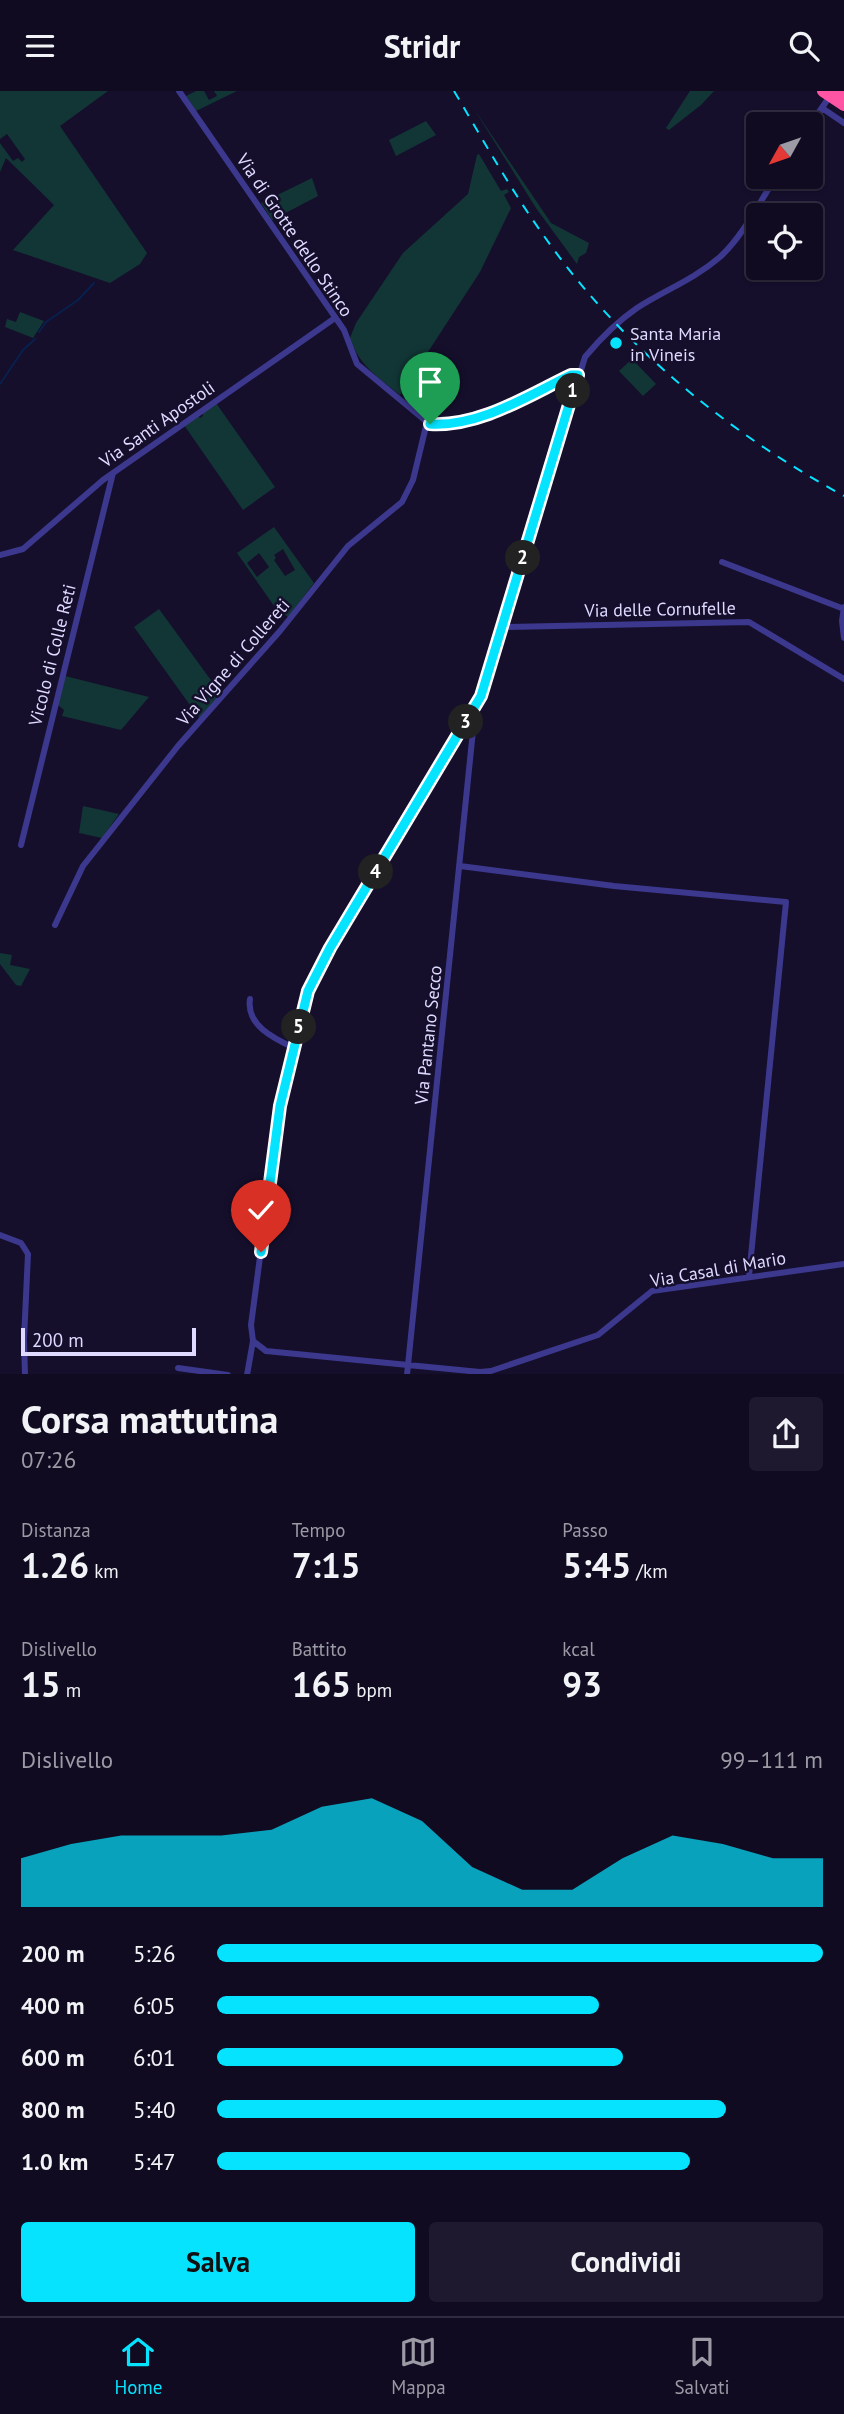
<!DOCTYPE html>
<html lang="it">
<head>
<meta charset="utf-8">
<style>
	body { margin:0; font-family:"PT Sans",sans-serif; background:#1e192e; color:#f1f3f6; height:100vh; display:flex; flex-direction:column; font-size:26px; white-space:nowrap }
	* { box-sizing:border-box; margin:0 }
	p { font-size:23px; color:#9c9ba5 }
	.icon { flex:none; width:38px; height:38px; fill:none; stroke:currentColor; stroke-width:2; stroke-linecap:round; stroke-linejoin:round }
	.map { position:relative; height:1283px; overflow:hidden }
	.panel { display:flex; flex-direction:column; background:#100b21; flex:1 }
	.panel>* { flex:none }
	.needle { width:46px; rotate:230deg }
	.tools { position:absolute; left:746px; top:21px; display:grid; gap:14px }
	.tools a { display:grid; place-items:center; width:77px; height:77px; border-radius:7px; background:#100b21; box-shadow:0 2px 5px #0004,0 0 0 2px #302b3f; font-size:35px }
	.scale { position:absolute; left:21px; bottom:18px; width:175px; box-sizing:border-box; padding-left:7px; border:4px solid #dfdaff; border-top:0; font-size:19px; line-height:24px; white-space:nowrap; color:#dfdaff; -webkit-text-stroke:5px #150f2c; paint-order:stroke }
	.pin { position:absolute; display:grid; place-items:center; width:60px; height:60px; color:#fff; margin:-72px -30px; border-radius:50% 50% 50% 0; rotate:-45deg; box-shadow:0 0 7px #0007 }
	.pin .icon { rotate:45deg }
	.km { position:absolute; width:35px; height:35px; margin:-18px; border-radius:50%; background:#222; color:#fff; font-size:19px; line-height:35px; text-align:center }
	.round { display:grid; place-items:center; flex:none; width:74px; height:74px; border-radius:7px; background:#1e192e }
	.headline { display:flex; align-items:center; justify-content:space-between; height:119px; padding:0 21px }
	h1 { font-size:38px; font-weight:800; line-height:52px }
	.metrics { display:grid; grid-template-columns:repeat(3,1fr); gap:10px; height:119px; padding:7px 21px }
	.metrics div { display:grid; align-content:center }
	.metrics b { font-size:35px; font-weight:800 }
	.metrics small { font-size:19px; font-weight:400 }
	.metrics p { font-size:19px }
	.chart { height:196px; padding:14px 21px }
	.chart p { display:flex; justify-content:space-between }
	.chart svg { width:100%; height:126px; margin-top:7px; fill:#06e3ff; opacity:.7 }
	.button { display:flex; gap:14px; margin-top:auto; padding:14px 21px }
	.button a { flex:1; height:80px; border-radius:7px; background:#06e3ff; color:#111; font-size:28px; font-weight:800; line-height:80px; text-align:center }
	.button a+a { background:#1e192e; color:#f1f3f6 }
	ul { padding:0 21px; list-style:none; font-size:23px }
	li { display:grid; grid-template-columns:112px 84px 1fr; align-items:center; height:52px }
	li i { height:18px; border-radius:9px; background:#06e3ff }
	header { display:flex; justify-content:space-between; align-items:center; height:91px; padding:0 21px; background:#100b21; font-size:32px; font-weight:800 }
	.tabs { display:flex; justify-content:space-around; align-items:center; height:98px; border-top:2px solid #302b3f; background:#100b21; font-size:19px; color:#9c9ba5 }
	.tabs a { display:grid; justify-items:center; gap:4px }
	.tabs .selected { color:#06e3ff }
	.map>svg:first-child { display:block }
</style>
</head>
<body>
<header><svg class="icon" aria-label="menu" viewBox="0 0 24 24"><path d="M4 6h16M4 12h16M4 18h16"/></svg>Stridr<svg class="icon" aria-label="search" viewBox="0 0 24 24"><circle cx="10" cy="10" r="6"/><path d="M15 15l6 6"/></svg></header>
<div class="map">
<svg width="844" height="1284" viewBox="0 0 844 1284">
	<rect width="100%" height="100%" fill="#150f2c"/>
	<path fill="#123636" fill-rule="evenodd" d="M0 0H108L60 35 147 162 140 173 110 192 13 159 54 114 6 67 0 81V52L13 70 18 67 22 71 25 68 7 43 0 48Z
		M196 0H204L209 9 217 5 214 0H237L196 20 186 5Z
		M690 0H714L701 14 669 39 666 37Z
		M474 18 551 132 589 152 586 162 579 166 577 173 536 117Z
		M426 30 436 44 396 65 389 49Z
		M479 63 501 100 507 98 509 101 504 104 511 117 480 181 400 304C377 285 360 276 350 247L356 232 403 162 468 103 477 64Z
		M312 87 318 105 272 129 261 112Z
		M20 221 44 230 33 247 5 236 7 228 16 231Z
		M632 268 656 293 643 305 619 280Z
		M216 312 275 396 243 419 184 334 197 324 200 327 203 325 202 321Z
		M274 436 314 492 288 526 284 523 281 525 237 462ZM283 458 295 479 285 485 274 469 276 467 274 464ZM259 462 269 476 257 486 247 472Z
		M159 518 221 603 200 628 134 536Z
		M65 585 149 606 121 639 62 625 64 619 58 614Z
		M83 715 119 723 102 747 79 742Z
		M0 862 12 864 10 874 30 878 21 895 16 894 0 873Z"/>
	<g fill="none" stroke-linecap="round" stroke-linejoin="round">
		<path stroke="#07204d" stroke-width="2" d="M39 241 46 231 78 209 94 192
			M0 293 23 259 35 248"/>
		<path stroke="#3c388e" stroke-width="6" d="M179 0 344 239 357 273 427 331C462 344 538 300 571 284H578
			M822 17 844 32
			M810 34 830 5
			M0 464 23 458 103 389 335 227
			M722 471 844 518
			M844 516 842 530 844 547
			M503 536 749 531 844 588
			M475 620 408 1274 480 1281 491 1280 598 1244 652 1200 844 1173
			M21 754 113 382
			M460 775 614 795 786 811 749 1185
			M55 834 83 775 178 655 280 540 348 455 402 411 413 389 427 331
			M250 908C246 934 273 947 294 957
			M0 1144 21 1152 28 1163 24 1248 25 1284
			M178 1277 228 1284
			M247 1284 253 1250
			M407 1284 408 1274 266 1260 253 1250 251 1234 280 1015 308 900 330 857 481 605 585 266C600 248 618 230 637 217 665 199 693 189 720 166 743 145 759 112 776 86"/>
		<path stroke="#ff55a4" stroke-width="12" d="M823 0 844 14
			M840 0 844 3"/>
		<path stroke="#06e3ff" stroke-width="2" stroke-dasharray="10 9" stroke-linecap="butt" d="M454 0C483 49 511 99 544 145 621 255 727 341 844 405"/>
	</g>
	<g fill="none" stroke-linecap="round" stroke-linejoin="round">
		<defs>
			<path id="route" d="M261 1161 280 1015 308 900 330 857 481 605 578 284H571C527 305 480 336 430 333"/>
		</defs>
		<use href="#route" stroke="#fff" stroke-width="14"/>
		<use href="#route" stroke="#06e3ff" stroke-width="9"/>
	</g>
	<circle fill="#06e3ff" stroke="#150f2c" stroke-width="2.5" cx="616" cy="252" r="7"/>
	<g text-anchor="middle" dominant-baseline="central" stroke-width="5" stroke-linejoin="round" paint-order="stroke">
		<g font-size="18" fill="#dfdaff" stroke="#150f2c">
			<text transform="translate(295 144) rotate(56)">Via di Grotte dello Stinco</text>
			<text transform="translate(157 333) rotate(-35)">Via Santi Apostoli</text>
			<text transform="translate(660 518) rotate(-1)">Via delle Cornufelle</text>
			<text transform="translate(52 564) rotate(-76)">Vicolo di Colle Reti</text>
			<text transform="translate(233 571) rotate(-49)">Via Vigne di Collereti</text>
			<text transform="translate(428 944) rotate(-84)">Via Pantano Secco</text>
			<text transform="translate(718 1178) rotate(-10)">Via Casal di Mario</text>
		</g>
		<g font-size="18" fill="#dfdaff" stroke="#150f2c" text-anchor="start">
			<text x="630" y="242">Santa Maria<tspan x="630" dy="21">in Vineis</tspan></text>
		</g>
	</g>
</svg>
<div class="tools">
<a><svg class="needle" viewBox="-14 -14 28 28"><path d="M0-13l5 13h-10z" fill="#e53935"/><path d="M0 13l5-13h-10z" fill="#9c9ba5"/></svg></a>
<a><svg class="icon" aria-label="locate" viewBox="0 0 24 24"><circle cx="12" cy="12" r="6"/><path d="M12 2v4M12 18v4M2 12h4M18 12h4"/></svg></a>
</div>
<div class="scale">200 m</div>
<div class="pin" style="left:430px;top:333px;background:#1e9e55"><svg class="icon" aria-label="arrive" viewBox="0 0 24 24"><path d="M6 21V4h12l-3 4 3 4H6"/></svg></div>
<div class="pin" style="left:261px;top:1161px;background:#d93025"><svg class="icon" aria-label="check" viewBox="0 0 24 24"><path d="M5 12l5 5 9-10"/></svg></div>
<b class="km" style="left:573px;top:300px">1</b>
<b class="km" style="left:523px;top:467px">2</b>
<b class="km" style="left:466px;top:631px">3</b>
<b class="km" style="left:376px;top:781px">4</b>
<b class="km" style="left:299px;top:936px">5</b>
</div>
<section class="panel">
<div class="headline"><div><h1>Corsa mattutina</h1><p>07:26</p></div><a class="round"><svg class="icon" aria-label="share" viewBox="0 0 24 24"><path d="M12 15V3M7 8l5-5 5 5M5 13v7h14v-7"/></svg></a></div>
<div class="metrics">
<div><p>Distanza</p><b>1.26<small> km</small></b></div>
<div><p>Tempo</p><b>7:15</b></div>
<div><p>Passo</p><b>5:45<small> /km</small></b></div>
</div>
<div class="metrics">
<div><p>Dislivello</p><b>15<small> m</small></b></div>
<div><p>Battito</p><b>165<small> bpm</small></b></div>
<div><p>kcal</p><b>93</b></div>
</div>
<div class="chart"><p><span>Dislivello</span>99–111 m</p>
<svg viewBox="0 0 160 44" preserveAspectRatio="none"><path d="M0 44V27L10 22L20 19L30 19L40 19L50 17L60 9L70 6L80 14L90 30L100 38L110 38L120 27L130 19L140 22L150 27L160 27V44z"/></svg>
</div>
<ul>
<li><b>200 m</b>5:26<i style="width:100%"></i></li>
<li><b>400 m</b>6:05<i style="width:63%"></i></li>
<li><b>600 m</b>6:01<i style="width:67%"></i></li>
<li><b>800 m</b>5:40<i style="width:84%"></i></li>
<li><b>1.0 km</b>5:47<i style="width:78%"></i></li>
</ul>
<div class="button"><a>Salva</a><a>Condividi</a></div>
</section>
<nav class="tabs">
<a class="selected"><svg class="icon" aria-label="home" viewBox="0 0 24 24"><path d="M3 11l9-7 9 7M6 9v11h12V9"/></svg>Home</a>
<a><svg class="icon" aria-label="map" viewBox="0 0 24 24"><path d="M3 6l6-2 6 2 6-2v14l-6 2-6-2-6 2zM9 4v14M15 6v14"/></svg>Mappa</a>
<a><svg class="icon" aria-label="saved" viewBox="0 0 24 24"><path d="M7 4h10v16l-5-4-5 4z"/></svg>Salvati</a>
</nav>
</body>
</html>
